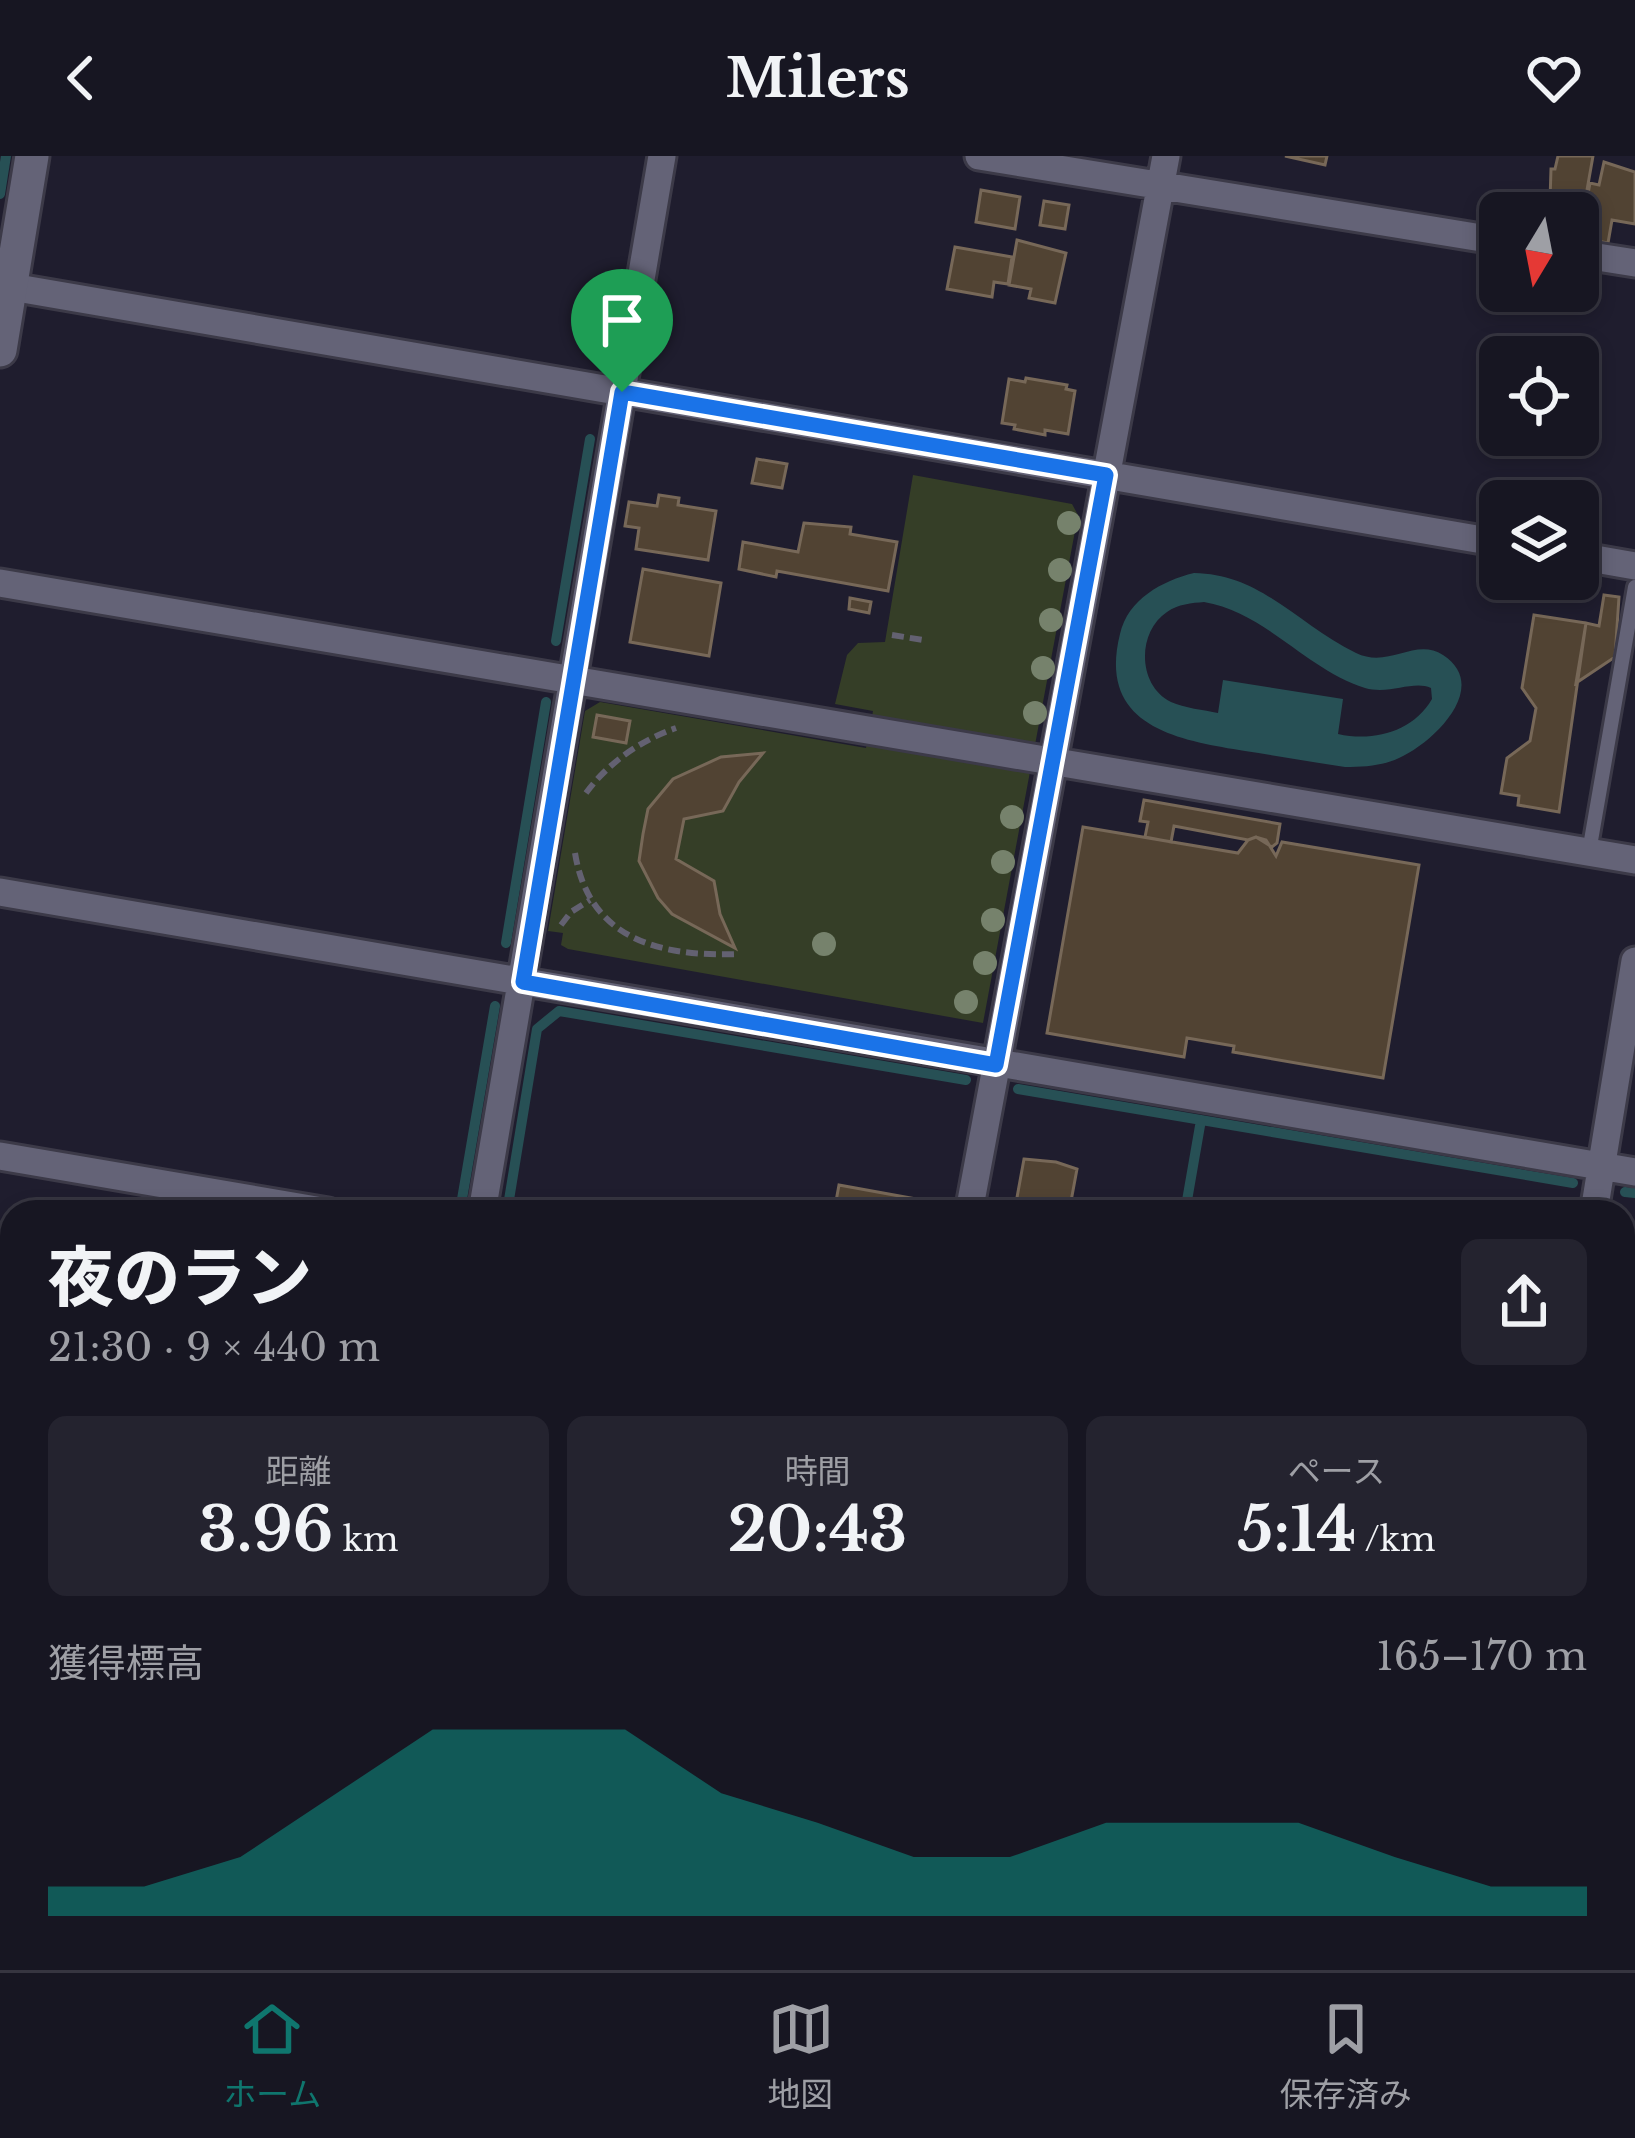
<!DOCTYPE html>
<html lang="ja">
<head>
<meta charset="utf-8">
<style>
	body { margin:0; font-family:"Libre Baskerville","Noto Sans JP",serif; background:#24232f; color:#f1f3f6; height:100vh; display:flex; flex-direction:column; font-size:45px; white-space:nowrap }
	* { box-sizing:border-box; margin:0 }
	p { font-size:39px; color:#9e9fa5 }
	.icon { flex:none; width:66px; height:66px; fill:none; stroke:currentColor; stroke-width:2; stroke-linecap:round; stroke-linejoin:round }
	.map { position:relative; flex:1; overflow:hidden }
	.panel { position:absolute; left:0px; top:1044px; width:1635px; height:771px; display:flex; flex-direction:column; background:#171622; border-radius:36px 36px 0 0; box-shadow:0 6px 18px #0003,0 0 0 3px #363540 }
	.panel>* { flex:none }
	.needle { width:78px; rotate:190deg }
	.fabs { position:absolute; left:1479px; top:36px; display:grid; gap:24px }
	.fabs a { display:grid; place-items:center; width:120px; height:120px; border-radius:18px; background:#171622; box-shadow:0 6px 18px #0003,0 0 0 3px #363540; font-size:60px }
	.pin { position:absolute; display:grid; place-items:center; width:102px; height:102px; color:#fff; margin:-123px -51px; border-radius:50% 50% 50% 0; rotate:-45deg; box-shadow:0 0 12px #0007 }
	.pin .icon { rotate:45deg }
	.round { display:grid; place-items:center; flex:none; width:126px; height:126px; border-radius:18px; background:#24232f }
	.overview { display:flex; align-items:center; justify-content:space-between; height:204px; padding:0 48px }
	h1 { font-size:66px; font-weight:800; line-height:90px }
	.figures { display:grid; grid-template-columns:repeat(3,1fr); gap:18px; height:204px; padding:12px 48px }
	.figures div { display:grid; align-content:center; border-radius:18px; background:#24232f; text-align:center }
	.figures b { font-size:60px; font-weight:800 }
	.figures small { font-size:33px; font-weight:400 }
	.figures p { font-size:33px }
	.chart { height:336px; padding:24px 48px }
	.chart p { display:flex; justify-content:space-between }
	.chart svg { width:100%; height:216px; margin-top:12px; fill:#0f766e; opacity:.7 }
	header { display:flex; justify-content:space-between; align-items:center; height:156px; padding:0 48px; background:#171622; font-size:54px; font-weight:800 }
	.menu { display:flex; justify-content:space-around; align-items:center; height:168px; border-top:3px solid #363540; background:#171622; font-size:33px; color:#9e9fa5 }
	.menu a { display:grid; justify-items:center; gap:6px }
	.menu .current { color:#0f766e }
	.map>svg:first-child { display:block }
</style>
</head>
<body>
<header><svg class="icon" aria-label="back" viewBox="0 0 24 24"><path d="M15 5l-7 7 7 7"/></svg>Milers<svg class="icon" aria-label="heart" viewBox="0 0 24 24"><path d="M12 20l-8-8c-3-5 5-10 8-4 3-6 11-1 8 4z"/></svg></header>
<div class="map">
<svg width="1635" height="1814" viewBox="0 0 1635 1814">
	<rect width="100%" height="100%" fill="#1f1d2e"/>
	<path fill="#353e27" d="M913 319 1072 348 1078 359 983 867 568 793 561 789 563 777 548 775 585 555 600 546 866 592 873 555 835 548 847 499 858 487 885 486Z"/>
	<path fill="#275055" fill-rule="evenodd" d="M1194 417C1262 418 1298 469 1356 497 1389 513 1415 481 1443 499 1492 531 1432 588 1399 602 1382 610 1363 611 1345 611 1311 606 1278 600 1245 595 1176 584 1097 570 1120 478 1128 443 1162 425 1194 417ZM1204 446C1265 456 1307 514 1365 532 1390 539 1413 524 1431 532L1432 543C1413 576 1373 586 1338 578L1343 543 1223 524 1218 557C1204 554 1184 552 1171 546 1137 529 1137 476 1167 456 1178 448 1192 447 1204 446Z"/>
	<g fill="none" stroke-linecap="round" stroke-linejoin="round">
		<path stroke="#275055" stroke-width="10" d="M0 38 6 0
			M556 485 590 283
			M506 787 546 546
			M1018 933 1573 1027
			M1625 1036 1635 1037
			M461 1049 495 850
			M507 1056 537 873 559 855 966 924
			M1185 1056 1201 964
			M0 1324 12 1326
			M111 1814 112 1803
			M1058 1814 1060 1803"/>
	</g>
	<path fill="#514333" stroke="#776858" stroke-width="3" d="M1285 0H1327L1325 9Z
		M1558 0H1593L1584 51 1550 45 1551 13H1555Z
		M1604 6 1635 16V68L1612 64 1608 87 1580 82 1590 27 1599 29Z
		M981 34 1020 41 1015 73 976 66Z
		M1044 45 1069 49 1065 73 1040 69Z
		M1017 84 1066 97 1055 147 1029 142 1031 133 1009 129Z
		M955 91 1012 101 1008 128 994 126 992 141 947 133Z
		M1026 222 1067 229 1066 233 1075 235 1068 278 1045 274V279L1014 273 1015 269 1002 267 1009 223 1025 226Z
		M757 303 787 308 782 332 752 327Z
		M659 339 679 342 678 349 716 355 708 404 636 393 639 372 625 370 629 346 657 350Z
		M804 367 851 371 850 378 897 386 888 435 777 415 776 421 739 413 743 386 798 396Z
		M643 413 721 427 709 500 630 486Z
		M1604 439 1619 441 1615 501 1576 527 1586 467 1599 470Z
		M850 442 871 446 869 457 849 453Z
		M1534 459 1586 467 1559 656 1518 649 1519 640 1501 637 1507 602 1530 585 1536 552 1522 532Z
		M597 559 630 565 626 587 593 581Z
		M763 597 739 626 723 655 684 663 676 703 714 725 720 758 735 792 672 758 658 742 639 705 643 678 648 653 673 623 721 601Z
		M1144 644 1280 668 1277 687 1272 691 1256 681 1248 684 1174 670 1171 686 1145 681 1148 666 1140 665Z
		M1083 671 1238 697 1248 684 1256 681 1266 684 1276 700 1282 686 1419 709 1383 922 1233 896 1234 890 1187 882 1184 901 1047 877Z
		M1024 1003 1056 1006 1077 1013 1069 1056 1016 1047Z
		M839 1029 927 1045 924 1056H834Z
		M1498 1803H1553L1552 1814H1496Z"/>
	<g fill="none" stroke-linecap="round" stroke-linejoin="round">
		<defs>
			<path id="service" d="M1589 696 1635 431"/>
			<path id="minor" d="M979 0 1500 85
				M1578 98 1635 107
				M0 129 1500 387
				M1578 400 1635 410
				M0 427 1635 704
				M0 736 1635 1016
				M0 1000 328 1056
				M482 1056 662 0
				M969 1056 1166 0
				M1594 1056 1635 805
				M0 1294 12 1296
				M1623 1308 1635 1310
				M1623 1571 1635 1573
				M0 1600 12 1602
				M1623 1721 1635 1723
				M1213 1803 1277 1814
				M356 1814 358 1803
				M829 1814 831 1803
				M1468 1814 1470 1803"/>
			<path id="tertiary" d="M0 194 32 0"/>
		</defs>
		<use href="#service" stroke="#3c3a48" stroke-width="20"/>
		<use href="#minor" stroke="#3c3a48" stroke-width="33"/>
		<use href="#tertiary" stroke="#3c3a48" stroke-width="39"/>
		<path stroke="#636171" stroke-width="6" stroke-dasharray="12 6" stroke-linecap="butt" d="M892 479 923 484
			M586 637C608 607 641 584 676 572
			M575 697C589 784 661 801 738 798
			M561 769 571 756 590 744"/>
		<use href="#service" stroke="#646377" stroke-width="14"/>
		<use href="#minor" stroke="#646377" stroke-width="27"/>
		<use href="#tertiary" stroke="#646377" stroke-width="33"/>
	</g>
	<g fill="#76826c">
		<circle cx="1069" cy="367" r="12"/>
		<circle cx="1060" cy="414" r="12"/>
		<circle cx="1051" cy="464" r="12"/>
		<circle cx="1043" cy="512" r="12"/>
		<circle cx="1035" cy="557" r="12"/>
		<circle cx="1012" cy="661" r="12"/>
		<circle cx="1003" cy="706" r="12"/>
		<circle cx="993" cy="764" r="12"/>
		<circle cx="824" cy="788" r="12"/>
		<circle cx="985" cy="807" r="12"/>
		<circle cx="966" cy="846" r="12"/>
	</g>
	<g fill="none" stroke-linecap="round" stroke-linejoin="round">
		<defs>
			<path id="route" d="M622 236 1106 319 996 909 523 826Z"/>
		</defs>
		<use href="#route" stroke="#fff" stroke-width="24"/>
		<use href="#route" stroke="#1a73e8" stroke-width="15"/>
	</g>
</svg>
<div class="fabs">
<a><svg class="needle" viewBox="-14 -14 28 28"><path d="M0-13l5 13h-10z" fill="#e53935"/><path d="M0 13l5-13h-10z" fill="#9e9fa5"/></svg></a>
<a><svg class="icon" aria-label="locate" viewBox="0 0 24 24"><circle cx="12" cy="12" r="6"/><path d="M12 2v4M12 18v4M2 12h4M18 12h4"/></svg></a>
<a><svg class="icon" aria-label="layers" viewBox="0 0 24 24"><path d="M12 4l9 5-9 5-9-5zM3 14l9 5 9-5"/></svg></a>
</div>
<div class="pin" style="left:622px;top:236px;background:#1e9e55"><svg class="icon" aria-label="arrive" viewBox="0 0 24 24"><path d="M6 21V4h12l-3 4 3 4H6"/></svg></div>
<section class="panel">
<div class="overview"><div><h1>夜のラン</h1><p>21:30 · 9 × 440 m</p></div><a class="round"><svg class="icon" aria-label="share" viewBox="0 0 24 24"><path d="M12 15V3M7 8l5-5 5 5M5 13v7h14v-7"/></svg></a></div>
<div class="figures">
<div><p>距離</p><b>3.96<small> km</small></b></div>
<div><p>時間</p><b>20:43</b></div>
<div><p>ペース</p><b>5:14<small> /km</small></b></div>
</div>
<div class="chart"><p><span>獲得標高</span>165–170 m</p>
<svg viewBox="0 0 160 44" preserveAspectRatio="none"><path d="M0 44V38L10 38L20 32L30 19L40 6L50 6L60 6L70 19L80 25L90 32L100 32L110 25L120 25L130 25L140 32L150 38L160 38V44z"/></svg>
</div>
</section>
</div>
<nav class="menu">
<a class="current"><svg class="icon" aria-label="home" viewBox="0 0 24 24"><path d="M3 11l9-7 9 7M6 9v11h12V9"/></svg>ホーム</a>
<a><svg class="icon" aria-label="map" viewBox="0 0 24 24"><path d="M3 6l6-2 6 2 6-2v14l-6 2-6-2-6 2zM9 4v14M15 6v14"/></svg>地図</a>
<a><svg class="icon" aria-label="saved" viewBox="0 0 24 24"><path d="M7 4h10v16l-5-4-5 4z"/></svg>保存済み</a>
</nav>
</body>
</html>
